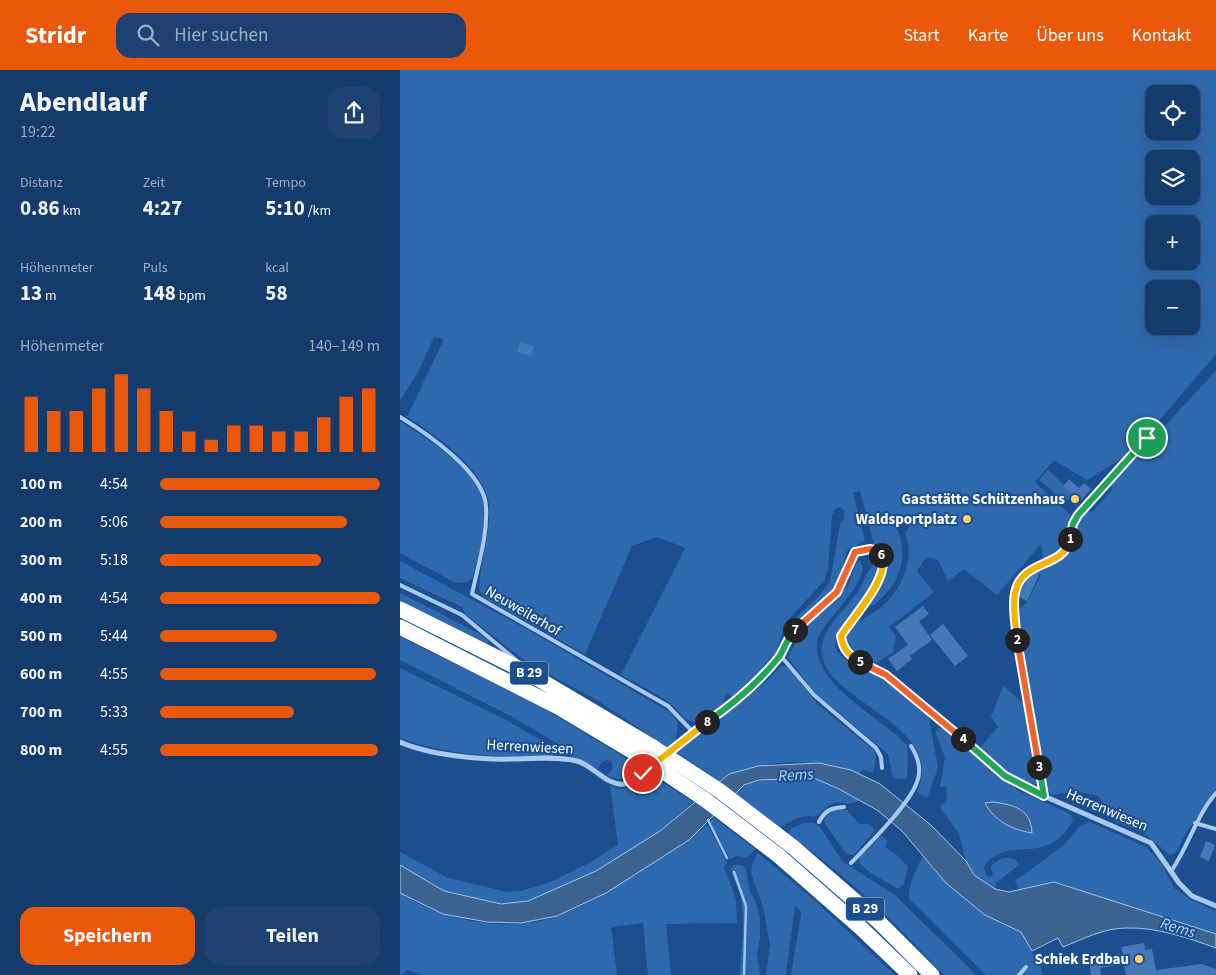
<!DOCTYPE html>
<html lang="de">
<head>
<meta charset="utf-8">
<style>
	body { margin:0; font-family:"Source Sans 3",sans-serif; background:#1d4271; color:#f1f3f6; height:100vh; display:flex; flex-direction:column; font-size:19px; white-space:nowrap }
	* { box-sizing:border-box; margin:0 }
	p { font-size:16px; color:#9dadc1 }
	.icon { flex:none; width:28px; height:28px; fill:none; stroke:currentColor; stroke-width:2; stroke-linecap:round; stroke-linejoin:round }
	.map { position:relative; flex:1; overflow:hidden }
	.drawer { display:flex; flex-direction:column; background:#143b6b; width:400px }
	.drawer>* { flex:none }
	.buttons { position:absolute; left:745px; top:15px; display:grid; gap:10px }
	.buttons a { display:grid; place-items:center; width:55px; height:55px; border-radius:10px; background:#143b6b; box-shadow:0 5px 20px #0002,0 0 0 1px #33557e; font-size:25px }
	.pin { position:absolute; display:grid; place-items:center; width:42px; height:42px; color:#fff; margin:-21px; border:2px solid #fff; border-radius:50%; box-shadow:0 1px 5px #0007 }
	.km { position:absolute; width:25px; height:25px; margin:-12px; border-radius:50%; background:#222; color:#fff; font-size:14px; line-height:25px; text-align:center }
	.round { display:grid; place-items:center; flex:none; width:52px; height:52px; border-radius:15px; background:#1d4271 }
	.head { display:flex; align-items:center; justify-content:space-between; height:85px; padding:0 20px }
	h1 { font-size:28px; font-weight:700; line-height:38px }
	.metrics { display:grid; grid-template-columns:repeat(3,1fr); gap:8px; height:85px; padding:5px 20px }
	.metrics div { display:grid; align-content:center }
	.metrics b { font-size:21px; font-weight:700 }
	.metrics small { font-size:14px; font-weight:400 }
	.metrics p { font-size:14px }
	.chart { height:140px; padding:10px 20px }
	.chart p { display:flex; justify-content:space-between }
	.chart svg { width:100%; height:90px; margin-top:5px; stroke:#ea580c; stroke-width:6 }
	.button { display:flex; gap:10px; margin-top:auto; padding:10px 20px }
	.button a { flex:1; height:58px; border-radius:15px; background:#ea580c; color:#fff; font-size:20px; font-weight:700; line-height:58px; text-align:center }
	.button a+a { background:#1d4271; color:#f1f3f6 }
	ul { padding:0 20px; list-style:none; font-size:16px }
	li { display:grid; grid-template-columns:80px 60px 1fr; align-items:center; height:38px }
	li i { height:12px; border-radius:6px; background:#ea580c }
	header { display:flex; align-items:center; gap:30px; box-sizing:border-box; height:70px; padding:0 25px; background:#ea580c; color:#fff }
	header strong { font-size:24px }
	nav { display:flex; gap:28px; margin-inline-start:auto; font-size:18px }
	.search { width:350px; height:45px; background:#1d4271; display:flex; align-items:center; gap:12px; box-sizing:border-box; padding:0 18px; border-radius:15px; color:#9dadc1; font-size:19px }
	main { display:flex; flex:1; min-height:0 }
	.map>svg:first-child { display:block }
</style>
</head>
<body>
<header>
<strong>Stridr</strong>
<div class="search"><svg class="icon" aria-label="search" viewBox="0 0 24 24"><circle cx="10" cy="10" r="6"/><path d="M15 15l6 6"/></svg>Hier suchen</div>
<nav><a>Start</a><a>Karte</a><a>Über uns</a><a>Kontakt</a></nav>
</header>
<main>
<section class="drawer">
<div class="head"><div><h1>Abendlauf</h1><p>19:22</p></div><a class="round"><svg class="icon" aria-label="share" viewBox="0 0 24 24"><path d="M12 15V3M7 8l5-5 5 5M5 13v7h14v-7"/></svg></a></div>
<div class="metrics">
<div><p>Distanz</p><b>0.86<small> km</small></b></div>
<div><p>Zeit</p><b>4:27</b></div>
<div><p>Tempo</p><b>5:10<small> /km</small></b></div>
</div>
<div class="metrics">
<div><p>Höhenmeter</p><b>13<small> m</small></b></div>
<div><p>Puls</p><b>148<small> bpm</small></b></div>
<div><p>kcal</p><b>58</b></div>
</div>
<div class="chart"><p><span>Höhenmeter</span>140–149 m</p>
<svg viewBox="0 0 160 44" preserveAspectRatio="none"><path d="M5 44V17M15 44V24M25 44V24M35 44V13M45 44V6M55 44V13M65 44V24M75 44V34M85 44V38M95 44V31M105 44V31M115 44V34M125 44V34M135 44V27M145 44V17M155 44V13"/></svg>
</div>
<ul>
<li><b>100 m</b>4:54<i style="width:100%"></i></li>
<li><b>200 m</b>5:06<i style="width:85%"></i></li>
<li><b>300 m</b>5:18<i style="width:73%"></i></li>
<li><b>400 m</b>4:54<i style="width:100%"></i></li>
<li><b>500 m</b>5:44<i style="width:53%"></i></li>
<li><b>600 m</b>4:55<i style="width:98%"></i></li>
<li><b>700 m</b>5:33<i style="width:61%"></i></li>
<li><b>800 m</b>4:55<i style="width:99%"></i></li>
</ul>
<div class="button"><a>Speichern</a><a>Teilen</a></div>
</section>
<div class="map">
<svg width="816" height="905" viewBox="0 0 816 905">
	<rect width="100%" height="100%" fill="#1b4f8f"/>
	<path fill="#2e69ad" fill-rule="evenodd" d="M0 0H816V284L764 345 720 390 687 410 654 390 635 412 677 451 686 440 692 442 712 420 710 414 816 301V719L786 763 776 783 770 785 744 763 716 752 698 726 676 721 651 725 642 709 619 568 618 541 627 532 641 505 632 500 644 494 641 474 597 525 564 499 548 511 538 490 526 487 517 501 534 522 489 557 496 566 493 582 476 593 451 582C435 557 466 550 480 538 501 521 516 489 505 463L512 453 503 446 496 456C510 487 500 516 472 536L470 535C477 523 498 493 484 480 482 478 477 476 474 474L460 421 453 423 465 470 447 481 438 515 425 530 391 559 389 558 391 552 419 526 430 512 440 454 444 448V441L440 437 435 439 432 445 428 499 424 511 386 552 376 582 336 628 327 624 324 627 326 636C318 642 307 653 296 652 286 651 283 646 277 640 263 625 239 615 221 605L285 478 257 467 232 476 185 584 83 527 79 519C80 491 91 463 89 435 86 400 34 363 7 347L44 269 34 267 19 300 0 331ZM754 24H791V61H754ZM754 89H791V126H754ZM754 154H791V191H754ZM754 219H791V256H754Z
		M0 351C27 369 80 401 85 436 88 458 78 485 73 507L67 512 56 513 0 483Z
		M648 399 672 424 665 432 639 410Z
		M458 489C479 506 419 553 417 572 413 616 480 646 507 675L508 691 507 709 493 708 488 684 413 621 388 587 403 558 447 518Z
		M0 491 125 558 271 643 278 653 275 673 270 679 195 629 128 593 66 545 62 537 0 508Z
		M474 494 477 495C474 527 444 544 435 574L438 583 447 590 482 608 528 643 538 698 527 728 517 722C550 648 406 631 423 570 429 552 446 538 457 523 463 514 466 502 474 494Z
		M0 523 80 564 89 571 87 574 0 532Z
		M0 567 136 634 242 698C231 708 222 713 207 705L213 698 212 693 208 690 203 691 197 699C184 690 164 689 158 674L111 646 0 590Z
		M381 596H386L391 601 419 636 474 680 476 686 473 703 463 700 459 704C423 687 352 688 319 711L276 682 368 610Z
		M0 598 106 650 141 670 155 682 152 686C102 688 48 686 0 668Z
		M603 616 624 634 637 714 635 715 632 712 627 716 605 704 579 679 598 657 591 647Z
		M537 658 545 659 596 705 619 721 666 742 671 745 673 750C646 800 607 762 584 797L586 805 589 807 593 805 591 797C597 788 606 786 616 790L619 795 596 813 595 819 574 805 566 791 559 763 540 738 542 734 546 733 547 717H540L545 687 536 664Z
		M250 704 293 732 260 761 196 801 128 831 101 834 44 821 0 795V782L48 808 108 822 121 821 153 811 189 793 218 775 210 715C226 725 238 714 250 704Z
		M395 708H414L460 730C450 736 446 732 435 733 426 735 422 743 414 747 399 745 391 751 379 759L334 724C351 708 372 709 395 708Z
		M435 740H447L459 754H468L475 760 454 785H450L445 782 425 754 424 749 428 743Z
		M313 747 355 779 346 788 337 786 330 789 310 751Z
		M690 752 746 777 761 793 774 818 791 830 816 841V864L654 812 619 820 615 811 664 775 679 757Z
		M403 753H414L420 757 443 792 495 825 576 905H544C496 854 445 803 387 764L392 758Z
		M307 754 327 792 324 797 336 829 337 853 266 854 271 905H248L243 853 211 857 217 905H22L8 900 0 905V823C44 851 108 864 158 846 188 835 215 817 242 800 265 785 287 772 307 754Z
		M481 765 487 770 485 777 498 786 508 797 504 814 498 819 469 802 459 793 460 787Z
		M358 783 414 830 495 905H391L401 844 400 840 395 835 386 905H366L370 875 363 837 351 803 352 794Z
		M523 787 546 813 585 845 621 862 634 886H638L643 905H586L509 829C507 819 517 795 523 787Z
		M334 795H342L346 799 349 819 357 835 360 849V868L357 883 360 905H340C341 880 345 853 341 829 339 818 333 810 331 799Z"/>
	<path fill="#3c6290" stroke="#9cc4f0" d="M419 693 451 700 480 714 532 756 566 791 574 805 595 819 609 822 654 812 816 864V878C788 868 757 857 726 858 704 858 683 869 663 877L658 868 632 881 621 862 585 845 546 813 502 761 477 740 439 719 414 708 359 710 344 715 289 770 206 823 157 846 121 853 87 852 43 844 0 823V795L44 821 101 834 128 831 196 801 260 761 329 704 358 696Z
		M593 732C615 735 631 739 632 763 613 760 594 751 585 733Z"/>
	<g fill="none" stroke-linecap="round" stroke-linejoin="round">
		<path stroke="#9cc4f0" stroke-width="2.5" d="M308 750 327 788
			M334 802 346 836 344 905"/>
	</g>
	<path fill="#4478b7" d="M120 272 134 276 131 286 117 282Z
		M669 409 679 418 684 413 691 419 676 436 668 429 672 424 663 416Z
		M634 501 639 505 627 531 618 526 628 507Z
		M523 536 529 544 519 551 532 570 510 586 512 589 497 601 488 589 508 575 495 557Z
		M543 554 568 586 555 596 530 565Z
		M806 771 815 775 809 791 800 787Z
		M744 873 745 880 752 879 756 900 802 894 816 899V905H726L724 894 700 898 701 905H691L689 888 723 884 721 877Z"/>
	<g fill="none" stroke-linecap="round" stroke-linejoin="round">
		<path stroke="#a9c9ee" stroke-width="4" d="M0 347C26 363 84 402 86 436 88 465 78 495 72 524L268 636 293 662
			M0 515 62 545 116 590
			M380 585 414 625 476 678 481 687 482 698
			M644 726 617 568 614 524 620 508 633 497 661 485 668 478 673 454 678 445 747 368
			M419 752C425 740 431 738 444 737
			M795 753 816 759
			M451 793C469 774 509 735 517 712 522 699 518 687 511 676
			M772 800C789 775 796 746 816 723
			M619 905 626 897"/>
		<path stroke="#a9c9ee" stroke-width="5" d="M0 672C29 685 81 690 112 689 133 689 157 686 177 691 193 695 206 716 224 714 235 713 244 702 253 696
			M267 684 357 612 380 585 388 568 437 522 455 483 470 479 479 481 484 495C476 523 456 543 441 567L443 577 450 586 487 605 605 706 644 726 751 773 779 813 792 826 816 836"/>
		<path stroke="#fff" stroke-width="15" d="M0 539 130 604 253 677
			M0 557 158 637 240 686
			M393 777 477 850 532 905
			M379 786 461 858 510 905"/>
		<path stroke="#fff" stroke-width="15" d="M253 677 320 721 393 777
			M240 686 307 731 379 786"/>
	</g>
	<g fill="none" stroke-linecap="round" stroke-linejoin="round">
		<defs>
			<path id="split-1" d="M670 469 673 454 678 445 747 368"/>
			<path id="split-2" d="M617 570C616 556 612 536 615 523 622 488 664 499 670 469"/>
			<path id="split-3" d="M617 570 639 697"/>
			<path id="split-4" d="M563 669 605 706 644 726 639 697"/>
			<path id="split-5" d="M460 592 486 605 563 669"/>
			<path id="split-6" d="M460 592C449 585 443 580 441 566 452 548 492 506 481 485"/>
			<path id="split-7" d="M395 560 437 522 455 482 470 479 479 481 481 485"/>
			<path id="split-8" d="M307 652C333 634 359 612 379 587 385 578 387 568 395 560"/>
			<path id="split-9" d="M243 703 307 652"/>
		</defs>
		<use href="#split-1" stroke="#fff" stroke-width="10"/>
		<use href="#split-2" stroke="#fff" stroke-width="10"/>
		<use href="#split-3" stroke="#fff" stroke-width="10"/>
		<use href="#split-4" stroke="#fff" stroke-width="10"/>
		<use href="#split-5" stroke="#fff" stroke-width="10"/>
		<use href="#split-6" stroke="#fff" stroke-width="10"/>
		<use href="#split-7" stroke="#fff" stroke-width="10"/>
		<use href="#split-8" stroke="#fff" stroke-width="10"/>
		<use href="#split-9" stroke="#fff" stroke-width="10"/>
		<use href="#split-1" stroke="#22a559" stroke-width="6"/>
		<use href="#split-2" stroke="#f5b400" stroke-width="6"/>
		<use href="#split-3" stroke="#f0652b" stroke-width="6"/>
		<use href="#split-4" stroke="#22a559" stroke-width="6"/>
		<use href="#split-5" stroke="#f0652b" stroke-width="6"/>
		<use href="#split-6" stroke="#f5b400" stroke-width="6"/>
		<use href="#split-7" stroke="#f0652b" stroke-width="6"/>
		<use href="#split-8" stroke="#22a559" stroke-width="6"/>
		<use href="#split-9" stroke="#f5b400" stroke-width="6"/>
	</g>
	<g fill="#ffd166" stroke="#1b4f8f" stroke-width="2">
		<circle cx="675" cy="429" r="5"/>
		<circle cx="567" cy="449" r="5"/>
		<circle cx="739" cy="889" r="5"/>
	</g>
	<g text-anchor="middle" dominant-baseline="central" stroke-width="4" stroke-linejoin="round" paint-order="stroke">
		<g fill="#1b4f8f" stroke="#bbcadd" stroke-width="1">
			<rect x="110" y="591.5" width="38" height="23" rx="4"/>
			<rect x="446" y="827.5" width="38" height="23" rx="4"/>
		</g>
		<g font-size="14" font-weight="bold" fill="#fff">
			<text x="129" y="603">B 29</text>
			<text x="465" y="839">B 29</text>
		</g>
		<g font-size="15" font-weight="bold" fill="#fff" stroke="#1b4f8f" text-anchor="end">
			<text x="665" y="429">Gaststätte Schützenhaus</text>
			<text x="557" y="449">Waldsportplatz</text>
			<text x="729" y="889">Schiek Erdbau</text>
		</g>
		<g font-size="15" fill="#fff" stroke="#1b4f8f">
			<text transform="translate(123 541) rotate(30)">Neuweilerhof</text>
			<text transform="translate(130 677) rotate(3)">Herrenwiesen</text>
			<text transform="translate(707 740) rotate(23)">Herrenwiesen</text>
		</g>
		<g font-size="16" font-style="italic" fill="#b5d3f5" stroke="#1b4f8f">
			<text transform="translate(396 705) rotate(-3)">Rems</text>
			<text transform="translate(778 858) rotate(17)">Rems</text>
		</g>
	</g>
</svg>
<div class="buttons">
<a><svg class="icon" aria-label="locate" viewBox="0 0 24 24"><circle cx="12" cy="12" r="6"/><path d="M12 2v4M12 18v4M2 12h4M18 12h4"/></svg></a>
<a><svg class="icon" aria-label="layers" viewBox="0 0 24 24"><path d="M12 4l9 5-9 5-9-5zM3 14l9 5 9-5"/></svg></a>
<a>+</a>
<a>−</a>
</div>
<div class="pin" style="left:747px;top:368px;background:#1e9e55"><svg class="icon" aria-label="arrive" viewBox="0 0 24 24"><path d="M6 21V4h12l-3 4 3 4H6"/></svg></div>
<div class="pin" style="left:243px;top:703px;background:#d93025"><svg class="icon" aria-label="check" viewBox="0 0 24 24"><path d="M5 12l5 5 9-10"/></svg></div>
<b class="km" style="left:670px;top:469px">1</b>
<b class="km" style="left:617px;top:570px">2</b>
<b class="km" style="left:639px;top:697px">3</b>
<b class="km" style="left:563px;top:669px">4</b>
<b class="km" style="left:460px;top:592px">5</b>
<b class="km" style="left:481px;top:485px">6</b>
<b class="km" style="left:395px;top:560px">7</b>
<b class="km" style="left:307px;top:652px">8</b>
</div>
</main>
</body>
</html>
